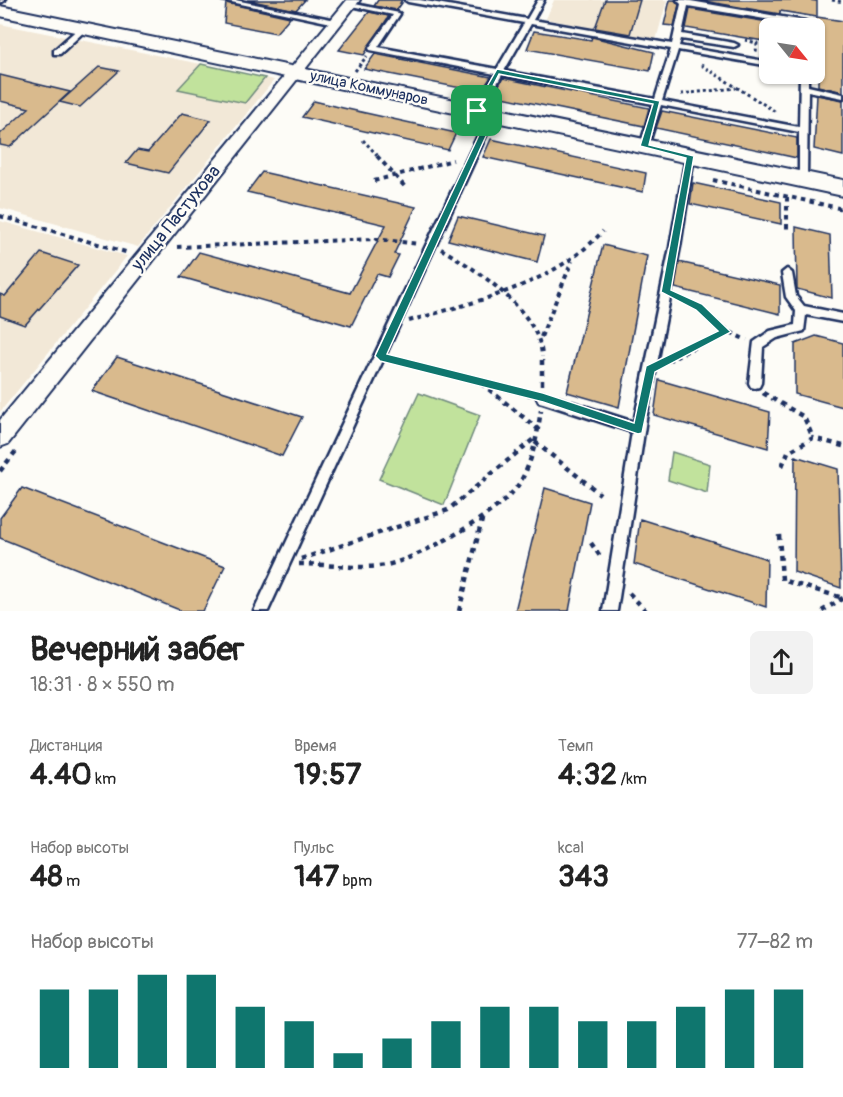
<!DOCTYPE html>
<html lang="ru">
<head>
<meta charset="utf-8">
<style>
	body { margin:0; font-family:Pangolin,sans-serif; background:#f2f2f2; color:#222; height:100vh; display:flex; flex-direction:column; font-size:22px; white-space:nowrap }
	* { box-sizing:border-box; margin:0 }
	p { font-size:20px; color:#767676 }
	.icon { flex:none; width:33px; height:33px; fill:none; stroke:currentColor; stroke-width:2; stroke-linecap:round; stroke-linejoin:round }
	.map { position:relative; height:611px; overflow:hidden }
	.details { display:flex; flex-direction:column; background:#fff; flex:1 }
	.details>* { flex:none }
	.needle { width:39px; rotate:120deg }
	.controls { position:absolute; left:759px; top:18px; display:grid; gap:12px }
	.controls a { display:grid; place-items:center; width:66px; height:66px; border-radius:9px; background:#fff; box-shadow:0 2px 4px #0004; font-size:30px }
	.pin { position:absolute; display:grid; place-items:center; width:51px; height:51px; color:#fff; margin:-26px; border-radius:12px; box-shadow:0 3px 9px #0006 }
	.round { display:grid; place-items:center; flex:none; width:63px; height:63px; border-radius:9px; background:#f2f2f2 }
	.summary { display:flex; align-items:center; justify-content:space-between; height:102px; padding:0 30px }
	h1 { font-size:33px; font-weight:800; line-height:45px }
	.figures { display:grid; grid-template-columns:repeat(3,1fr); gap:9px; height:102px; padding:6px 30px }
	.figures div { display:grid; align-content:center }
	.figures b { font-size:30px; font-weight:800 }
	.figures small { font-size:16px; font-weight:400 }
	.figures p { font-size:16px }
	.chart { height:168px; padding:12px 30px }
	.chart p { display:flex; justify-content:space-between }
	.chart svg { width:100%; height:108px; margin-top:6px; stroke:#0f766e; stroke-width:6 }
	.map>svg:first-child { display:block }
</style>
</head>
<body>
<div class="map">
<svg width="843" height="611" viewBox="0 0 843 611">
	<rect width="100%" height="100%" fill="#fdfcf7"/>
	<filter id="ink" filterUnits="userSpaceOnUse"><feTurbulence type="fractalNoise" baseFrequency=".0167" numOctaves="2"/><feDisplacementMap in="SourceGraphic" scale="12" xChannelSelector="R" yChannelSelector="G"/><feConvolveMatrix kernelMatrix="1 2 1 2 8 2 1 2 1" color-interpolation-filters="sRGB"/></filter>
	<g filter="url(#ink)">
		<path fill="#f2e8d7" d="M554 0H667L656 40 550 20 546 19Z
			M0 24 201 64 274 80 138 247 0 208Z
			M0 221 127 256 0 412Z"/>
		<path fill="#c1e29c" stroke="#6e887d" stroke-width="1.5" d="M201 64 265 78 245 103 178 89Z
			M419 393 480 415 444 505 379 479Z
			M672 452 710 464 707 493 668 480Z"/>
		<path fill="#d9ba8d" stroke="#1b2f5e" stroke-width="1.5" d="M247 0H305L296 10Z
			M378 0H402L400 3H402L397 10 374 6Z
			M605 0H640L630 34 595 28Z
			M670 0H675L679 5 674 26 664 25Z
			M698 0H808L817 1V17L780 11V14Z
			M226 3 290 17 276 33 224 23Z
			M690 9 780 24V28H770V42L686 28Z
			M369 12 389 16 364 55 339 50Z
			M817 17 843 21V92L818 86V78L814 77Z
			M534 31 591 40 592 37 654 52 650 71 527 49Z
			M375 54 491 77 481 92 364 69Z
			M99 67 119 71 80 107 60 102Z
			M0 75 45 86 70 92 10 147 0 145V134L29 108 0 101Z
			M503 78 649 108 644 126 493 95Z
			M817 95 843 100V156L814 149Z
			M314 101 343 108 456 133 448 150 302 117Z
			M662 111 797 138V158L656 128Z
			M182 113 211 120 168 173 126 163 137 150 148 152Z
			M491 139 646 173 643 192 483 157Z
			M262 172 416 207 394 254 399 255 388 277 377 274 351 326 181 277 199 252 350 293 386 225 247 192Z
			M693 183 781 202V224L690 204Z
			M458 216 544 236 537 262 448 240Z
			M796 227 830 235 832 298 797 289Z
			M603 245 647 256 619 407 567 392Z
			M41 253 78 265 25 325 0 316V294L5 296Z
			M679 262 780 285V314L675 288Z
			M816 336 843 343V407L795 394V344Z
			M117 357 302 417 282 456 92 391Z
			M659 380 770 412 768 448 654 415Z
			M795 456 838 469 841 588 794 572Z
			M22 488 225 566 203 611H182L0 538V518Z
			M545 488 590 502 569 611H515Z
			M640 519 767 559 766 607 634 564Z"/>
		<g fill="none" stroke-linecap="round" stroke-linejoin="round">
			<defs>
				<path id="service" d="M0 0H5L0 3Z
					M222 0H235L336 20 340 22 336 24Z
					M405 0H420L527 19 538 0H544L533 20 672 44 681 4 677 0H685L805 21 809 23 808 28H802L801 25 688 6 682 34 734 43 738 45 734 47 681 39 679 46 770 62V66L678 50 662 101 799 127 800 74H808V86L843 94V98L808 91 807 180 803 183 799 180V132L661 105 648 146 644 149 640 146 653 104 502 75 481 111 477 114 473 111 495 74 370 50 369 48 393 15 347 5 350 3 399 13 400 14 378 47 497 69 524 23 408 2ZM531 24 671 49 655 99 504 71Z
					M81 26 88 28 60 54H54V50Z
					M492 111 496 114 268 611H254L488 114Z
					M690 153 694 156 680 247 646 419 617 611H603L632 432 543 403 539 402 537 398 539 394 543 393 634 422 670 247 686 156Z
					M787 269 792 273 796 296 804 306 843 314V322L806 315 804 331 777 338 763 347 761 383 759 387 755 388 751 387 749 383 754 342 770 331 795 325 796 311 786 297 782 273Z"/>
				<path id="minor" d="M347 0H360L8 444 0 447V420Z"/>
				<path id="tertiary" d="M0 6 843 180V196L0 16Z"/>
			</defs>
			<use href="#service" stroke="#1b2f5e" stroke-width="5"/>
			<use href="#minor" stroke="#1b2f5e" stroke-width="4"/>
			<use href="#tertiary" stroke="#1b2f5e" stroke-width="4"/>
			<path stroke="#1b2f5e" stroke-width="3" stroke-dasharray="3 3" stroke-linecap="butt" d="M832 0 843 2
				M745 40 757 43 756 52
				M701 65 776 112
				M355 71 367 56
				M681 94 736 88
				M363 140 379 157"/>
			<path stroke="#1b2f5e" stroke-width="4" stroke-dasharray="4.5 4.5" stroke-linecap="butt" d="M377 156 406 188
				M713 180 843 209
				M374 181 453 160
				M787 197V232
				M0 216 129 253
				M177 247 374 239 419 244
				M441 249C477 269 541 313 542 357
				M678 298C707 310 718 329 747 340
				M409 321C477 301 554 285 603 231
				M541 337 572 261
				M675 357 726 332"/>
			<path stroke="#1b2f5e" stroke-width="4.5" stroke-dasharray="5 5" stroke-linecap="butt" d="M392 360 531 395
				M667 361 678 356
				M481 383 538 429
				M542 385V356
				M763 393 804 417 813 438
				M535 442 600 494
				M782 466 788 452 813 438 843 446
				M0 471 16 451
				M779 535 782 580 843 598
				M591 543 602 559
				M301 559 448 510 536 437
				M299 564C327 564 358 570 386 565 418 559 497 514 516 488 532 467 537 436 541 410
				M629 593 646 611
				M459 611 483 516
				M822 611 843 598"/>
			<use href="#service" fill="#fdfcf7" fill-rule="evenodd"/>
			<use href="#minor" fill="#fdfcf7" fill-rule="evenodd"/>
			<use href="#tertiary" fill="#fdfcf7" fill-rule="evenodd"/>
		</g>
	</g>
	<path fill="#0f766e" stroke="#fff" stroke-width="1.5" fill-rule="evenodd" d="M497 69 660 101 649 145 694 156 671 290 702 304 731 332 655 372 642 433 638 434 543 402 380 361 375 356 488 116 473 111ZM499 74 653 104 640 146 686 158 661 292 696 310 718 331 646 366 634 423 543 393 387 354 496 114 481 109Z"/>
	<g text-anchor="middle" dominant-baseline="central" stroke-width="5" stroke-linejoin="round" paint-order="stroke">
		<g font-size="15" fill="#1b2f5e" stroke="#fdfcf7">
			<text transform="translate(369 88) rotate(12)">улица Коммунаров</text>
		</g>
		<g font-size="18" fill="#1b2f5e" stroke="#fdfcf7">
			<text transform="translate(176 218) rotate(-51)">улица Пастухова</text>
		</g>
	</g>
</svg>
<div class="controls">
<a><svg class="needle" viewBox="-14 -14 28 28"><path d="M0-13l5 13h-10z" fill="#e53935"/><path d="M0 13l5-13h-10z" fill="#767676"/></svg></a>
</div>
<div class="pin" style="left:477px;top:111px;background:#1e9e55"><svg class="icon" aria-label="arrive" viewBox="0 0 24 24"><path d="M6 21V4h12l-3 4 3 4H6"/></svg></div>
</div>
<section class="details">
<div class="summary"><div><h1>Вечерний забег</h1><p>18:31 · 8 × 550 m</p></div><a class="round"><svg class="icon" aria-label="share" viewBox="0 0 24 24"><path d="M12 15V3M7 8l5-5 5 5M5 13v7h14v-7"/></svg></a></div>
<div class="figures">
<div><p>Дистанция</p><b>4.40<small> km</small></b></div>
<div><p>Время</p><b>19:57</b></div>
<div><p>Темп</p><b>4:32<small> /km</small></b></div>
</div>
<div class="figures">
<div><p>Набор высоты</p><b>48<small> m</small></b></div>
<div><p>Пульс</p><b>147<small> bpm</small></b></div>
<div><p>kcal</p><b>343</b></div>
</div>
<div class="chart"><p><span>Набор высоты</span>77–82 m</p>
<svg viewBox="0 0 160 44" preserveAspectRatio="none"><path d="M5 44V12M15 44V12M25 44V6M35 44V6M45 44V19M55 44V25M65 44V38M75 44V32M85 44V25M95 44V19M105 44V19M115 44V25M125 44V25M135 44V19M145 44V12M155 44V12"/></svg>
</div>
</section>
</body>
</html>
